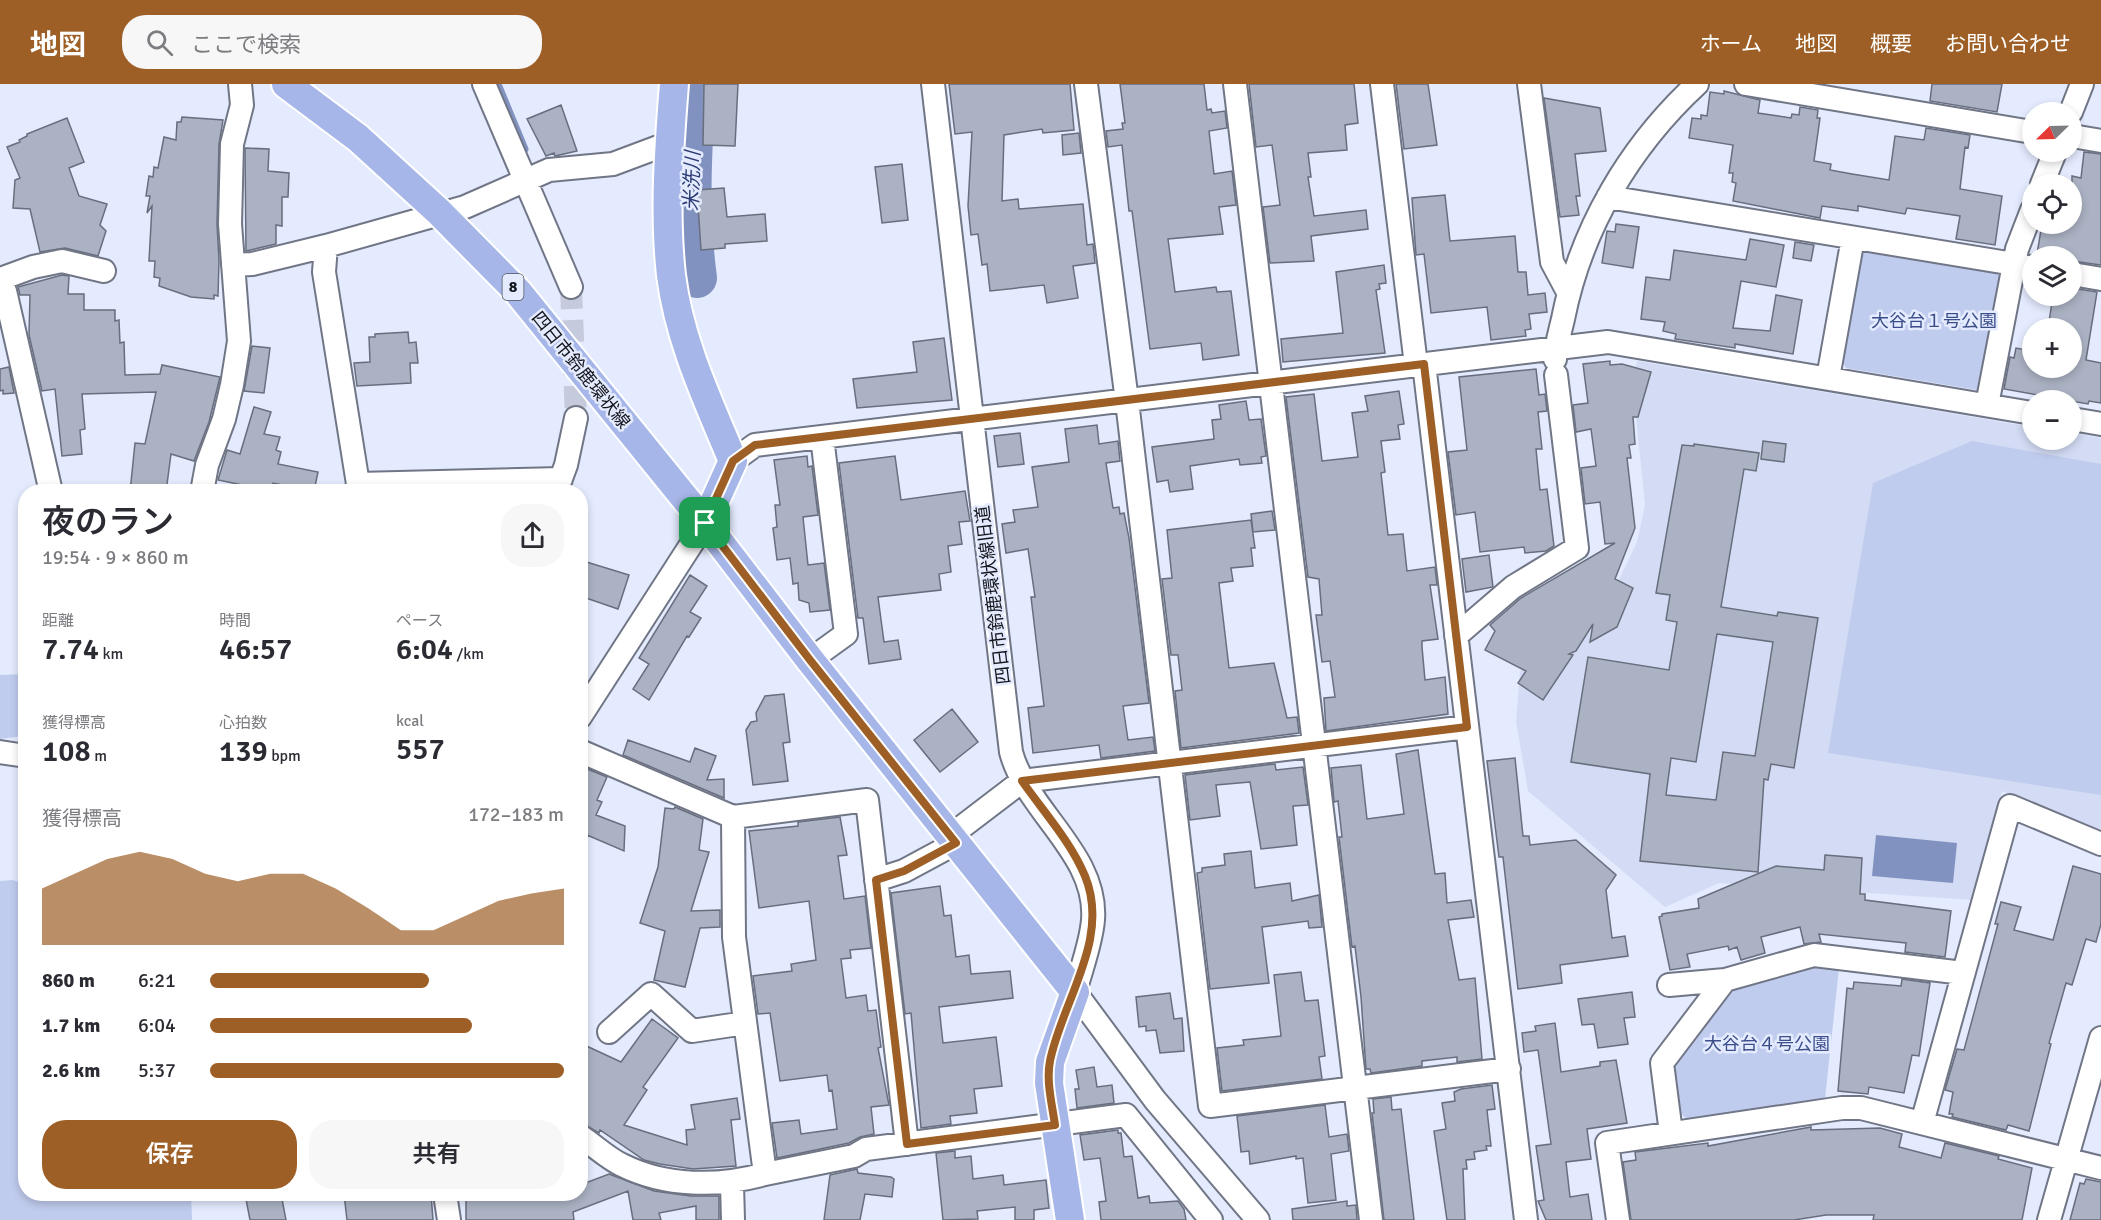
<!DOCTYPE html>
<html lang="ja">
<head>
<meta charset="utf-8">
<style>
	body { margin:0; font-family:Signika,"Noto Sans JP",sans-serif; background:#f7f7f7; color:#2b2b33; height:100vh; display:flex; flex-direction:column; font-size:22px; white-space:nowrap }
	* { box-sizing:border-box; margin:0 }
	p { font-size:20px; color:#7c7c81 }
	.icon { flex:none; width:33px; height:33px; fill:none; stroke:currentColor; stroke-width:2; stroke-linecap:round; stroke-linejoin:round }
	.map { position:relative; flex:1; overflow:hidden }
	.sheet { position:absolute; left:18px; top:400px; width:570px; height:717px; display:flex; flex-direction:column; background:#fff; border-radius:24px; box-shadow:0 3px 9px #0003 }
	.sheet>* { flex:none }
	.needle { width:39px; rotate:247deg }
	.buttons { position:absolute; left:2022px; top:18px; display:grid; gap:12px }
	.buttons a { display:grid; place-items:center; width:60px; height:60px; border-radius:50%; background:#fff; box-shadow:0 3px 9px #0003; font-size:30px }
	.pin { position:absolute; display:grid; place-items:center; width:51px; height:51px; color:#fff; margin:-26px; border-radius:12px; box-shadow:0 3px 9px #0006 }
	.round { display:grid; place-items:center; flex:none; width:63px; height:63px; border-radius:24px; background:#f7f7f7 }
	.head { display:flex; align-items:center; justify-content:space-between; height:102px; padding:0 24px }
	h1 { font-size:33px; font-weight:600; line-height:45px }
	.stats { display:grid; grid-template-columns:repeat(3,1fr); gap:9px; height:102px; padding:6px 24px }
	.stats div { display:grid; align-content:center }
	.stats b { font-size:30px; font-weight:600 }
	.stats small { font-size:16px; font-weight:400 }
	.stats p { font-size:16px }
	.chart { height:168px; padding:12px 24px }
	.chart p { display:flex; justify-content:space-between }
	.chart svg { width:100%; height:108px; margin-top:6px; fill:#9e5f26; opacity:.7 }
	.action { display:flex; gap:12px; margin-top:auto; padding:12px 24px }
	.action a { flex:1; height:69px; border-radius:24px; background:#9e5f26; color:#fff; font-size:24px; font-weight:600; line-height:69px; text-align:center }
	.action a+a { background:#f7f7f7; color:#2b2b33 }
	ul { padding:0 24px; list-style:none; font-size:20px }
	li { display:grid; grid-template-columns:96px 72px 1fr; align-items:center; height:45px }
	li i { height:15px; border-radius:8px; background:#9e5f26 }
	header { display:flex; align-items:center; gap:36px; box-sizing:border-box; height:84px; padding:0 30px; background:#9e5f26; color:#fff }
	header strong { font-size:28px }
	nav { display:flex; gap:33px; margin-inline-start:auto; font-size:21px }
	.search { width:420px; height:54px; background:#f7f7f7; display:flex; align-items:center; gap:15px; box-sizing:border-box; padding:0 21px; border-radius:24px; color:#7c7c81; font-size:22px }
	.map>svg:first-child { display:block }
</style>
</head>
<body>
<header>
<strong>地図</strong>
<div class="search"><svg class="icon" aria-label="search" viewBox="0 0 24 24"><circle cx="10" cy="10" r="6"/><path d="M15 15l6 6"/></svg>ここで検索</div>
<nav><a>ホーム</a><a>地図</a><a>概要</a><a>お問い合わせ</a></nav>
</header>
<div class="map">
<svg width="2101" height="1136" viewBox="0 0 2101 1136">
	<rect width="100%" height="100%" fill="#e4ebfe"/>
	<path fill="#d3dcf4" d="M1637 277 2032 343V356H2072V349L2101 354V748L2002 707 1972 816 1719 799 1665 823 1528 707 1516 637 1520 588 1536 562 1615 504 1637 458 1645 421 1633 303Z"/>
	<path fill="#c0ccee" d="M1869 166 2000 187 2004 195 1984 302 1977 306 1846 284 1841 276 1859 172Z
		M1972 357 2101 380V711L1828 669 1873 399Z
		M25 590 23 652 0 655V591Z
		M13 796 26 801V1110H191L192 1136H0V797Z
		M1815 881 1839 884 1825 1015 1689 1037 1677 1026 1671 981 1732 903Z"/>
	<path fill="#8292c0" d="M1876 751 1957 759 1953 799 1872 792Z"/>
	<g fill="none" stroke-linecap="round" stroke-linejoin="round">
		<path stroke="#8292c0" stroke-width="7" d="M498 0 525 65"/>
		<path stroke="#8292c0" stroke-width="40" d="M696 0C692 65 688 128 697 194"/>
	</g>
	<path fill="#abb2c3" stroke="#686e7e" stroke-width="1.5" fill-rule="evenodd" d="M704 0H738L735 62 703 61Z
		M949 0H1070L1074 46 1043 49 1042 45 1004 51 1002 117 1018 115 1019 125 1083 120 1087 161 1093 160 1095 179 1073 182 1078 214 1047 219 1044 201 990 207 987 180 982 181 978 150 971 151 968 122 972 48 955 50Z
		M1120 0H1204L1207 26 1211 25 1212 29 1225 27 1227 44 1209 47 1214 90 1232 87 1236 121 1219 123 1223 150 1168 155 1175 208 1216 203 1217 208 1231 207 1239 271 1203 276 1201 259 1150 265 1132 127H1129L1122 61 1108 63 1106 47 1123 45 1122 39H1125Z
		M1249 0H1354L1358 39 1345 41 1347 66 1308 69 1311 93H1308L1314 132 1366 126 1368 145 1311 152 1314 177 1270 179 1263 123 1280 121 1272 61 1256 63Z
		M1396 0H1428L1437 61 1404 65Z
		M1932 0H2002L1997 28 1930 17Z
		M1724 7 1760 16 1758 29 1791 34 1792 30 1799 31 1800 23 1818 26 1817 34H1820L1814 77 1831 80 1830 86 1852 90 1889 96 1895 52 1924 56 1926 44 1970 51 1968 64 1965 63 1960 105 2002 112 1995 161 1956 155 1960 132 1907 124 1905 130 1858 122V127L1822 122 1820 134 1733 117 1736 99 1732 98 1733 89H1729L1733 61 1689 54 1692 34 1701 35V31L1707 32 1710 8 1724 10Z
		M1544 14 1600 24 1606 67 1575 70 1580 112H1576L1579 131 1560 133Z
		M561 21 577 67 555 72 554 69 546 72 527 35Z
		M182 33 223 36 219 60 217 140 219 176 218 212 214 211V215L191 213 159 202 160 194 154 193 155 177H149L152 122 147 129 150 112H146L149 92 153 93 154 83 158 84 164 53 176 56 177 38H181Z
		M67 34 84 78 69 84 79 112 107 120 100 141 106 147 98 172 65 164 40 168 30 125 13 124 15 96 20 94 7 63 20 58 19 56 27 52V50Z
		M1079 49 1081 69 1063 71 1062 51Z
		M245 64 269 65 268 87 289 89 288 113H282V142L276 141V160L246 167Z
		M2084 68 2101 70V181L2072 177V172L2037 170 2042 140H2072V92L2081 94Z
		M902 80 908 136 882 139 875 83Z
		M724 104 727 133 765 130 767 157 725 160V164L701 166 697 106Z
		M1445 111 1450 157 1515 152 1518 188H1526L1528 211 1545 209 1547 228 1529 230 1531 245 1525 246 1526 252 1491 256 1487 223 1431 229 1424 170 1416 171 1412 114Z
		M1616 140 1639 143 1633 184 1602 179 1607 147 1615 148Z
		M1750 155 1784 161 1776 203 1741 197 1733 244 1770 247 1776 211 1802 216 1793 270 1735 260V264L1675 255 1676 250 1663 247 1665 238 1641 235 1646 193 1670 196 1674 166 1746 176Z
		M1795 158 1814 161 1811 177 1793 174Z
		M1384 181 1386 199 1379 200 1380 205 1376 206 1385 269 1283 278 1281 255 1343 249 1336 188Z
		M62 191 69 192 68 210H84V226H115V237L119 236 120 259 124 258 125 291 160 290 162 281 220 293 209 338 194 377 171 370 166 408H130L135 359 145 360 156 308 82 310 85 345 80 346 82 370 62 372 55 305 42 307 29 251 30 211H20L18 203Z
		M2072 204 2097 208 2086 276 2101 279V319L2089 317 2088 320 2004 305 2010 273 2014 274 2016 264 2032 267V284H2072V244H2048L2053 212H2072Z
		M408 248 409 259 416 258 418 279H410L411 299 357 302 354 279 370 278 369 253H375V250Z
		M944 254 952 316 857 324 853 295 917 288 913 258Z
		M252 262 270 264 264 309 244 307Z
		M1610 277V281L1622 280 1651 288 1638 333H1633L1635 360 1629 361 1631 374H1627L1635 444 1615 495 1633 504 1617 543 1590 558 1593 540 1576 567 1569 570 1573 571 1543 616 1518 599 1526 587 1485 566 1495 547 1490 541 1521 514 1615 459 1605 460 1600 418 1585 420 1581 384 1596 382 1591 345 1576 348 1573 321 1588 319 1583 280Z
		M9 283 14 309 3 310V306L0 307V285Z
		M1536 285 1539 311 1545 310 1547 327 1538 328 1542 365H1536L1540 406 1547 405 1554 462 1546 467 1525 469 1524 463 1480 468 1475 428 1456 431 1448 368 1467 366 1459 293Z
		M1399 307 1404 340 1398 341 1400 355 1381 357 1385 388 1381 389 1388 451 1403 450 1407 487 1435 483 1437 501H1430L1438 555 1422 557V563L1425 596 1445 593 1448 630 1326 647 1324 614 1335 613 1330 577 1322 578 1316 531H1322L1319 495 1308 493 1286 313 1314 310 1322 377 1358 373 1352 329 1368 327 1365 312Z
		M1246 317 1249 336 1261 335 1266 372 1261 373 1262 379 1240 381 1239 375 1190 382 1193 405 1170 408 1168 396 1157 398 1152 363 1214 355 1212 336 1221 335 1219 321Z
		M254 323 271 328 264 350 280 353 276 366 281 368 278 380 318 388 314 407 273 399 271 407 218 396 227 366 240 370Z
		M1097 341 1099 360 1118 357 1120 377 1106 379 1113 424 1119 423 1120 430 1124 429 1129 454 1149 619 1123 622 1128 656 1153 653 1155 667 1101 674 1099 661 1033 669 1028 624 1044 622 1031 513H1035L1028 465 1006 469 1002 440 1015 438 1013 426 1038 423 1032 383 1069 378 1065 345Z
		M1020 349 1024 380 998 383 994 352Z
		M1763 357 1786 360 1784 378 1761 375Z
		M1694 360 1759 369 1756 387 1744 385 1721 523 1777 532 1778 528 1818 534 1794 684 1771 680 1768 696 1764 695 1758 788 1640 777 1650 690 1571 678 1588 573 1669 586 1677 538 1666 536 1670 511 1656 509 1682 361 1694 362ZM1717 550 1773 558 1755 672 1723 668 1716 716 1666 711 1671 674 1696 678Z
		M807 372 808 383 812 382 818 431 803 433 808 481 824 479 830 526 810 528 809 519 799 516 798 499 793 500 790 474 777 476 773 444 777 443 775 421H780L774 376Z
		M895 372 901 416 965 407 970 437 959 438 962 460 948 462 951 488 939 490 941 506 878 513 884 558 898 556 901 575 869 580 863 534H858L839 379Z
		M1272 427 1275 446 1253 448 1251 430Z
		M1251 436 1255 464H1251L1253 482 1231 484 1233 497 1219 499 1229 584 1274 579 1287 634 1297 633 1299 649 1181 664 1175 607 1182 606 1178 571H1171L1162 495 1172 494 1167 446Z
		M1489 471 1493 503 1466 508 1462 475Z
		M580 476 629 491 618 525 580 512Z
		M690 491 707 502 690 528 701 534 689 553 687 552 649 616 633 605 649 580 639 574Z
		M784 610 790 658 783 659 788 697 753 701 746 646 751 638 757 637 756 629 765 612Z
		M952 625 978 658 940 688 914 656Z
		M628 656 690 678 695 664 716 672 707 696 724 695V714L623 671Z
		M1418 666 1435 790 1445 789 1447 819 1471 816 1474 833 1448 836 1459 896 1475 894 1482 975 1457 978V973L1422 977V982L1371 989 1370 985H1366L1361 913 1355 862 1352 863 1339 753H1342L1338 717 1334 718 1331 684 1361 681 1367 735 1404 730 1396 670Z
		M1515 674 1523 752H1529L1530 761 1576 756 1616 791 1606 806 1612 854 1625 852 1628 872 1560 881 1562 899 1518 905 1503 773H1499L1487 677Z
		M1275 680 1276 686 1303 683 1308 721 1293 722 1297 761 1261 765 1250 698 1216 701 1220 732 1190 736 1185 691Z
		M580 682 607 693 597 716 602 718 596 731 625 742 624 767 587 751 580 765Z
		M675 723 703 735 699 766 709 768 691 827 720 826V843L700 844 685 903 654 896 665 847 640 839 658 783 665 724 674 725Z
		M840 733 847 771 838 772 844 815 865 812 871 864 850 866 851 874 841 875 846 914 866 911 868 927 876 926 881 963 878 964 889 1021 871 1023 874 1050 860 1053 849 1059 777 1074 772 1039 799 1036 801 1050 837 1045 832 1006 829 1007 827 991 780 997 770 929 758 930 753 892 792 887 791 880 816 876 809 817 759 824 749 747 798 742V738Z
		M1251 767 1255 804 1290 799 1292 817 1319 811 1322 843 1309 844 1308 837 1262 843 1269 899 1210 905 1197 789 1202 788V784L1225 781 1224 770Z
		M1825 771 1862 774 1860 810H1865V816L1951 827 1945 873 1905 868 1906 859 1819 850 1821 858 1804 860 1800 843 1761 853 1765 869 1741 876 1737 863 1729 866 1728 862 1687 870 1690 883 1670 886 1659 833 1662 832V830L1699 824 1698 815 1776 782 1824 786Z
		M2073 782 2101 790V840L2096 858 2086 855 2072 901 2066 899 2049 959 2051 960 2029 1047 2008 1041 2006 1046 1952 1033 1953 1030H1949L1953 1008 1945 1006 1957 965 1964 966 1998 840H1995L2001 818 2021 823 2014 846 2053 856Z
		M940 802 944 832 951 831 956 873 969 871 971 890 1010 887 1013 914 939 923 943 959 996 953 1002 1002 974 1005 977 1029 950 1032 951 1040 921 1044 911 929 905 930 891 809Z
		M1301 888 1305 917 1318 916 1325 972 1319 973 1322 995 1222 1007 1217 964 1244 961 1243 956 1281 952 1274 891Z
		M1902 895 1930 899 1919 972 1912 971 1904 1009 1869 1003 1868 1010 1838 1007 1847 904 1853 905 1854 898 1901 902Z
		M1632 908 1635 933 1624 934 1628 960 1598 964 1594 940 1582 941 1578 915Z
		M1170 909 1174 935 1182 934 1184 967 1160 969 1156 946 1146 947V942L1139 943 1136 913Z
		M652 935 678 954 643 1003 647 1006 624 1041 687 1061 686 1046 695 1045 691 1021 737 1014 740 1035 731 1036 736 1082 693 1085 660 1080 644 1076 600 1046 599 1049 580 1038V959L621 978Z
		M1555 939 1561 988 1600 982V978L1616 976 1627 1039 1587 1045 1591 1075 1566 1078 1570 1113 1588 1110 1592 1136H1546L1538 1117 1544 1116 1536 1062 1551 1060 1538 966 1524 968 1522 949 1536 947 1535 942Z
		M1094 983 1097 1003 1112 1001 1114 1019 1077 1024 1075 1005H1079L1076 986Z
		M1492 1001 1495 1025 1487 1026 1491 1062H1486L1487 1066 1474 1068 1475 1075 1466 1076 1467 1085H1463L1465 1136H1447L1434 1047 1446 1045 1442 1019 1455 1017 1454 1008 1461 1005Z
		M1391 1013 1392 1026 1401 1025 1414 1136H1384L1372 1029H1374L1373 1015Z
		M1325 1021 1329 1053 1347 1050 1349 1067 1331 1070 1336 1116 1308 1119 1303 1074 1296 1075V1072L1250 1080 1249 1067 1241 1068 1237 1032Z
		M1811 1043V1046L1880 1044 1902 1050 1899 1063 1941 1074 1945 1059 1999 1072 1998 1075 2032 1084 2022 1136H1873L1874 1131H1826L1794 1136H1631L1623 1078 1636 1076 1635 1068 1708 1059V1062Z
		M1118 1046V1049H1121L1124 1073 1132 1072 1138 1114 1149 1112 1150 1119 1178 1117 1184 1125 1186 1136H1101L1099 1118 1106 1117 1100 1074 1084 1076 1080 1051Z
		M955 1067V1074L971 1072 973 1095 1003 1091 1004 1101 1046 1096 1049 1124 1034 1126V1136H1015V1123L977 1127 978 1135 943 1136 936 1069Z
		M857 1085 858 1089 891 1093 894 1095 892 1113 865 1110 860 1136H824L830 1091Z
		M609 1090 654 1107 691 1112H719V1136H696V1122L659 1129 661 1136H633L628 1107 573 1128 574 1136H466V1110H580V1101Z
		M2086 1095 2101 1098V1136H2070L2080 1099 2084 1100Z
		M245 1110H281L286 1136H250Z
		M344 1110H431L433 1136H347Z
		M1347 1117V1122L1356 1121 1357 1136H1293L1292 1125Z"/>
	<g fill="none" stroke-linecap="round" stroke-linejoin="round">
		<path stroke="#c5cbdc" stroke-width="22" stroke-dasharray="22 11" stroke-linecap="butt" d="M571 203 576 334"/>
		<defs>
			<path id="minor" d="M484 0 571 203
				M933 0 1011 668C1027 728 1098 770 1093 836 1091 860 1081 885 1075 908L1155 1016 1258 1136
				M1086 0 1127 317 1210 1022 1509 985
				M1235 0 1371 1136
				M1382 0 1416 281
				M1529 0 1552 178 1568 208
				M1746 0 2032 48
				M2071 28 2082 0
				M2072 52 2101 57
				M2042 100 2055 68
				M1608 113 2032 183
				M326 162 324 188 358 400 356 408
				M233 181 252 180 326 162 465 123 549 86 613 80 669 59
				M2072 190 2101 195
				M3 194 33 183 62 177 104 187
				M0 206 5 207 51 408
				M1555 275C1556 261 1560 248 1563 235 1581 144 1630 62 1697 0
				M1424 280 1526 1136
				M1828 294 1853 154
				M1987 321 2017 165 2032 126
				M2072 335 2101 340
				M733 377 755 361 1608 258 2032 329
				M358 400 561 395
				M202 408 207 381 224 335 232 301 239 257 230 140 232 60 242 21 240 0
				M556 408 566 381 576 334
				M1456 552 1513 503 1577 464 1556 291
				M810 576 846 550 822 353
				M580 633 705 439
				M580 667 733 733 867 716 907 1060
				M0 668 26 672
				M733 733 734 853 765 1090 854 1072 866 1065 1126 1031 1211 1136
				M950 752 1022 697 1467 643
				M876 796 904 787 956 759
				M1669 901 1725 896
				M609 948 651 910 692 947 745 939
				M1922 1039 2010 722 2101 760
				M1671 1049 1662 979 1725 896 1814 871 1963 889
				M580 1052C594 1061 607 1074 622 1081 666 1103 718 1103 765 1090
				M732 1100 733 1136
				M445 1110 449 1136
				M1618 1136 1607 1059 1842 1024H1861L2101 1084
				M2049 1136 2101 954"/>
			<path id="major" d="M286 0 358 54 439 128 518 208 705 439 810 576 1075 908 1050 978 1049 999 1070 1136
				M674 0C669 63 664 128 671 191 679 256 708 317 733 377L705 439"/>
		</defs>
		<use href="#minor" stroke="#707686" stroke-width="26"/>
		<use href="#major" stroke="#fff" stroke-width="32"/>
		<use href="#minor" stroke="#fff" stroke-width="22"/>
		<use href="#major" stroke="#a7b6e8" stroke-width="28"/>
	</g>
	<g fill="none" stroke-linecap="round" stroke-linejoin="round">
		<defs>
			<path id="route" d="M1424 280 1467 643 1022 697C1043 727 1071 758 1085 792 1111 855 1062 917 1050 977 1046 997 1052 1020 1055 1041L907 1060 876 796 904 787 956 759 810 576 705 439 733 377 755 361Z"/>
		</defs>
		<use href="#route" stroke="#fff" stroke-width="12"/>
		<use href="#route" stroke="#9e5f26" stroke-width="8"/>
	</g>
	<g text-anchor="middle" dominant-baseline="central" stroke-width="5" stroke-linejoin="round" paint-order="stroke">
		<rect fill="#e4ebfe" stroke="#525560" stroke-width="1.5" x="502.5" y="190" width="21" height="26" rx="4.5"/>
		<g font-size="16" font-weight="bold" fill="#13151c">
			<text x="513" y="203">8</text>
		</g>
		<g font-size="18" fill="#3d4f8b" stroke="#e4ebfe">
			<text x="1934" y="237">大谷台１号公園</text>
			<text x="1767" y="960">大谷台４号公園</text>
		</g>
		<g font-size="18" fill="#13151c" stroke="#e4ebfe">
			<text transform="translate(581 286) rotate(51)">四日市鈴鹿環状線</text>
			<text transform="translate(993 511) rotate(-97)">四日市鈴鹿環状線旧道</text>
		</g>
		<g font-size="20" font-style="italic" fill="#2c3c76" stroke="#e4ebfe">
			<text transform="translate(692 97) rotate(-88)">米洗川</text>
		</g>
	</g>
</svg>
<div class="buttons">
<a><svg class="needle" viewBox="-14 -14 28 28"><path d="M0-13l5 13h-10z" fill="#e53935"/><path d="M0 13l5-13h-10z" fill="#7c7c81"/></svg></a>
<a><svg class="icon" aria-label="locate" viewBox="0 0 24 24"><circle cx="12" cy="12" r="6"/><path d="M12 2v4M12 18v4M2 12h4M18 12h4"/></svg></a>
<a><svg class="icon" aria-label="layers" viewBox="0 0 24 24"><path d="M12 4l9 5-9 5-9-5zM3 14l9 5 9-5"/></svg></a>
<a>+</a>
<a>−</a>
</div>
<div class="pin" style="left:705px;top:439px;background:#1e9e55"><svg class="icon" aria-label="arrive" viewBox="0 0 24 24"><path d="M6 21V4h12l-3 4 3 4H6"/></svg></div>
<section class="sheet">
<div class="head"><div><h1>夜のラン</h1><p>19:54 · 9 × 860 m</p></div><a class="round"><svg class="icon" aria-label="share" viewBox="0 0 24 24"><path d="M12 15V3M7 8l5-5 5 5M5 13v7h14v-7"/></svg></a></div>
<div class="stats">
<div><p>距離</p><b>7.74<small> km</small></b></div>
<div><p>時間</p><b>46:57</b></div>
<div><p>ペース</p><b>6:04<small> /km</small></b></div>
</div>
<div class="stats">
<div><p>獲得標高</p><b>108<small> m</small></b></div>
<div><p>心拍数</p><b>139<small> bpm</small></b></div>
<div><p>kcal</p><b>557</b></div>
</div>
<div class="chart"><p><span>獲得標高</span>172–183 m</p>
<svg viewBox="0 0 160 44" preserveAspectRatio="none"><path d="M0 44V21L10 15L20 9L30 6L40 9L50 15L60 18L70 15L80 15L90 21L100 29L110 38L120 38L130 32L140 26L150 23L160 21V44z"/></svg>
</div>
<ul>
<li><b>860 m</b>6:21<i style="width:62%"></i></li>
<li><b>1.7 km</b>6:04<i style="width:74%"></i></li>
<li><b>2.6 km</b>5:37<i style="width:100%"></i></li>
</ul>
<div class="action"><a>保存</a><a>共有</a></div>
</section>
</div>
</body>
</html>
